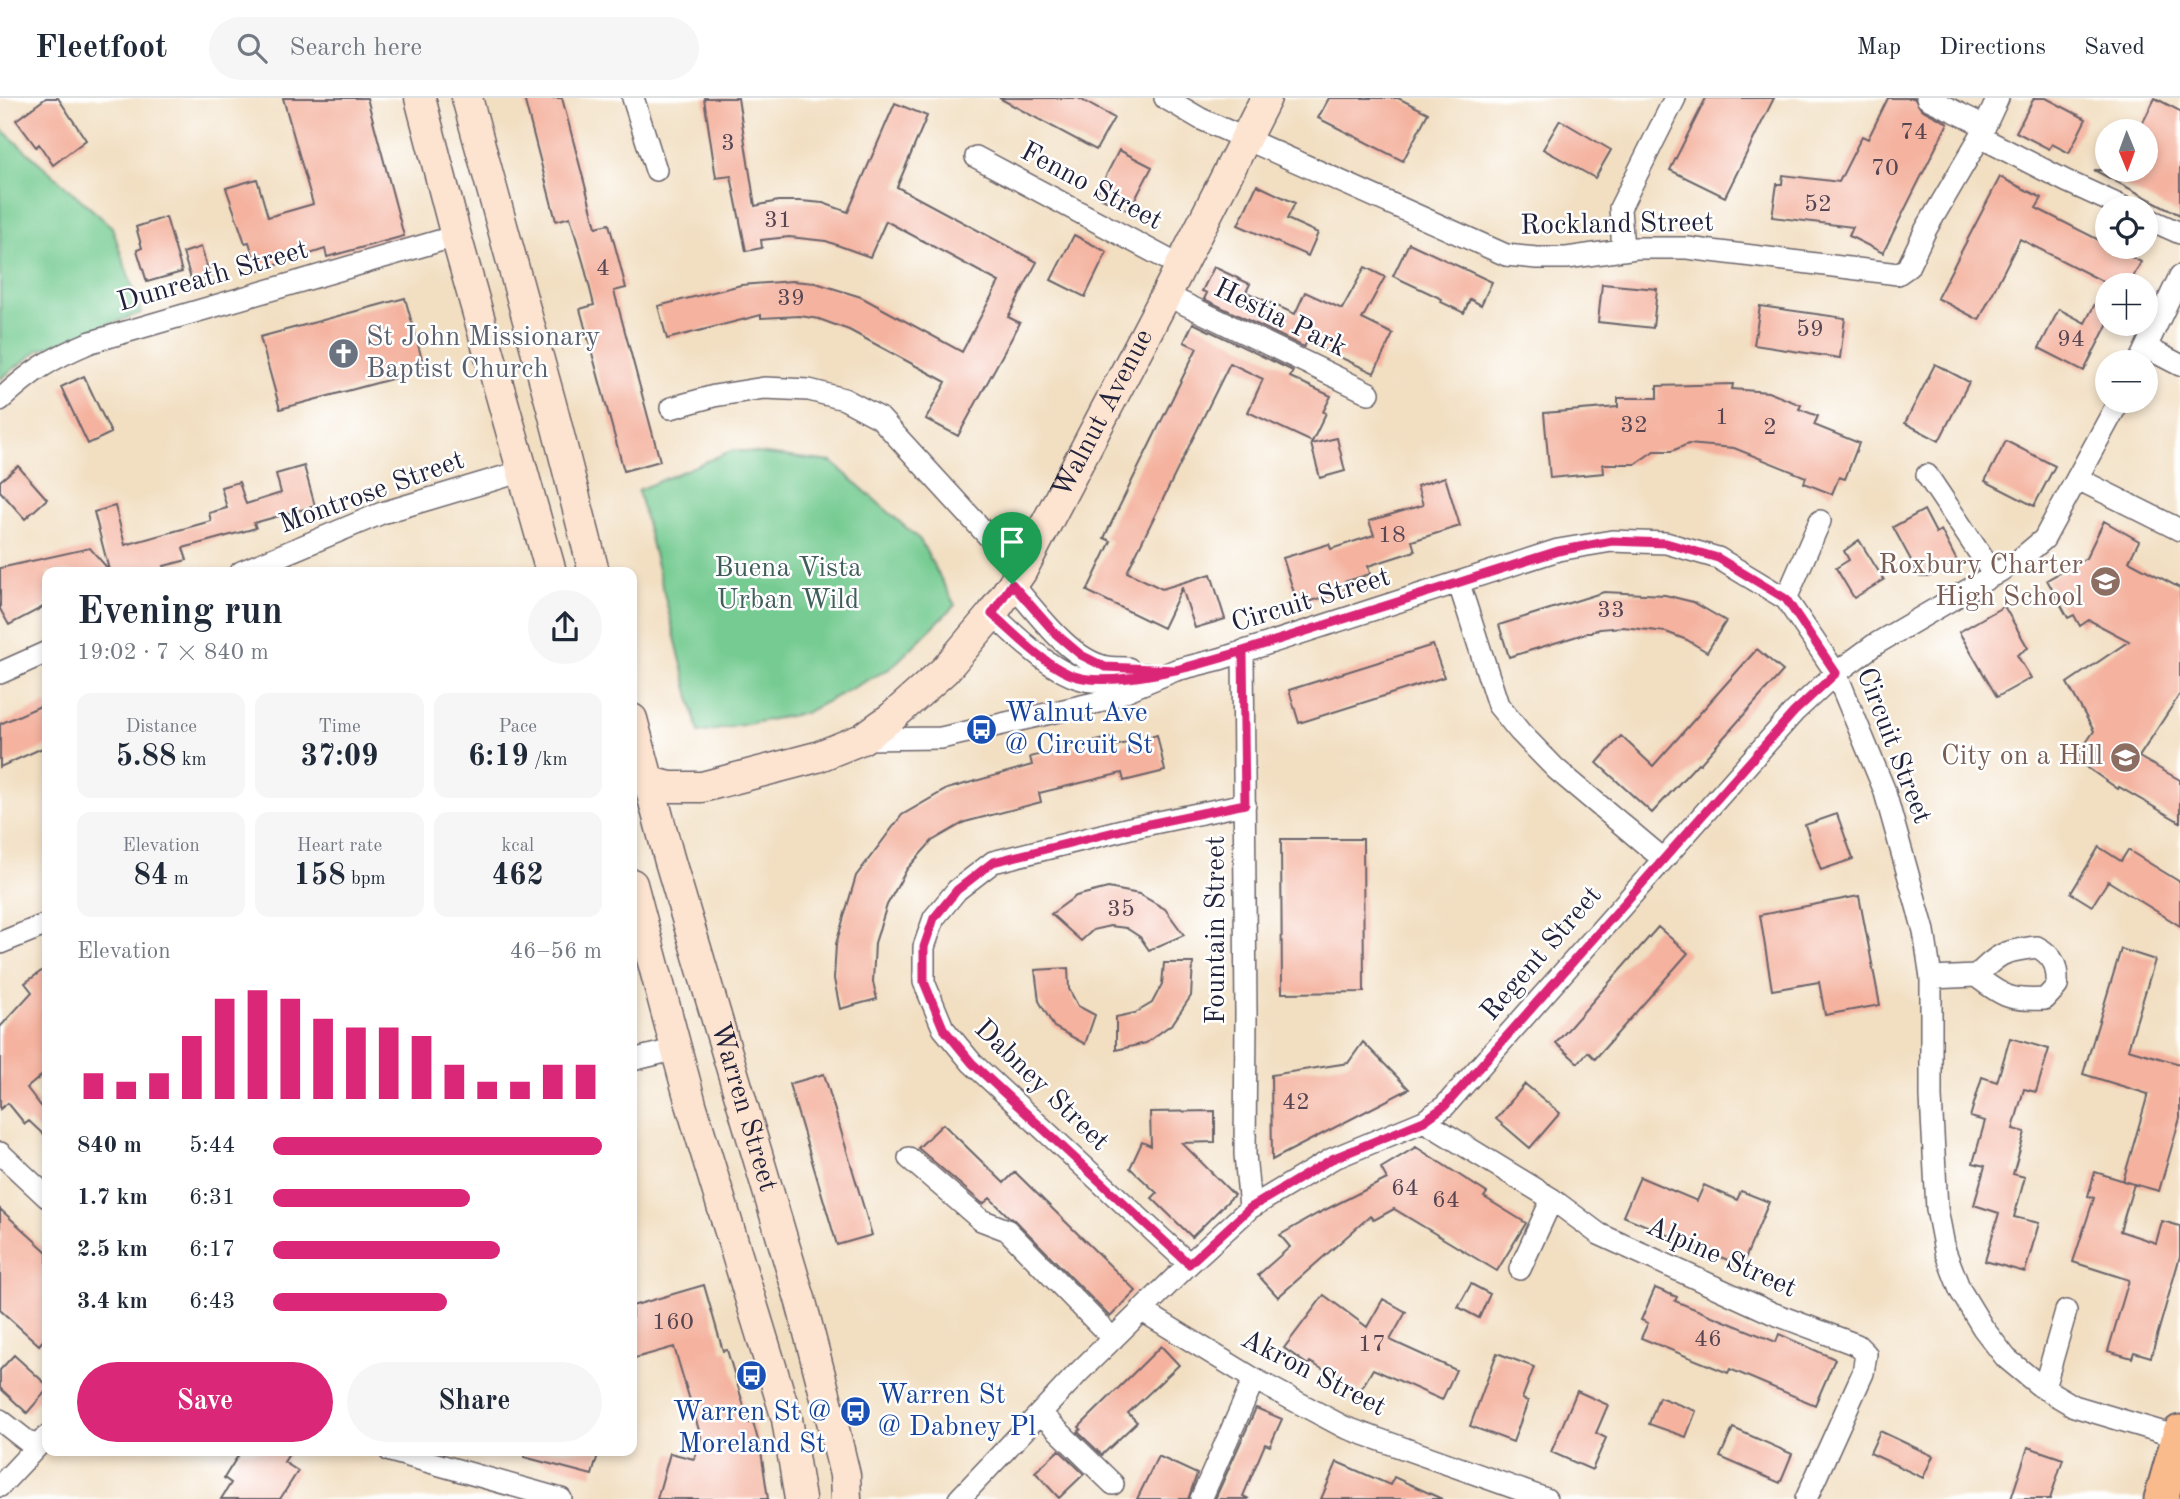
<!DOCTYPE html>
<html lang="en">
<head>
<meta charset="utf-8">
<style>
	body { margin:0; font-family:"Old Standard TT",serif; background:#f6f6f7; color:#1f2937; height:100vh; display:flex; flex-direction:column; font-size:26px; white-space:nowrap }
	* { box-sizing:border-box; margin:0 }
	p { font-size:23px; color:#747a83 }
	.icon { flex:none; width:38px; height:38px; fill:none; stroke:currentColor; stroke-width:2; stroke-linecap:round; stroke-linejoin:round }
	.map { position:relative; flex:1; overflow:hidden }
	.drawer { position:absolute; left:42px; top:469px; width:595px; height:889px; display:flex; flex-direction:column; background:#fff; border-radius:14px; box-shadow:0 4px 10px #0003 }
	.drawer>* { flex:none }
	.needle { width:46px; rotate:179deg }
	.tools { position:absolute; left:2095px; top:21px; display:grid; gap:14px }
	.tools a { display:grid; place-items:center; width:63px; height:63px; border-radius:50%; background:#fff; box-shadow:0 4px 10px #0003; font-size:35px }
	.pin { position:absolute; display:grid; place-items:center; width:60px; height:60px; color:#fff; margin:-72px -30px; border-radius:50% 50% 50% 0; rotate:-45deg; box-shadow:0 0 7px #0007 }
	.pin .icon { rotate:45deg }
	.round { display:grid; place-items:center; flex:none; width:74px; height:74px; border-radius:37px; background:#f6f6f7 }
	.head { display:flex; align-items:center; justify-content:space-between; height:119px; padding:0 35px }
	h1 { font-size:38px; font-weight:700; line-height:52px }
	.metrics { display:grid; grid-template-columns:repeat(3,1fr); gap:10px; height:119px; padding:7px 35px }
	.metrics div { display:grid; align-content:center; border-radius:14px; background:#f6f6f7; text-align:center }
	.metrics b { font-size:30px; font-weight:700 }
	.metrics small { font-size:19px; font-weight:400 }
	.metrics p { font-size:19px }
	.chart { height:196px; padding:14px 35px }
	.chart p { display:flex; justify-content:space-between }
	.chart svg { width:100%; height:126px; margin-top:7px; stroke:#db2777; stroke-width:6 }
	.button { display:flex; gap:14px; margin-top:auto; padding:14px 35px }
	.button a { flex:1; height:80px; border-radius:42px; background:#db2777; color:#fff; font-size:28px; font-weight:700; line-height:80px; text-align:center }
	.button a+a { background:#f6f6f7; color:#1f2937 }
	ul { padding:0 35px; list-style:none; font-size:23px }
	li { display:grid; grid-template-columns:112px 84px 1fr; align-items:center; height:52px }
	li i { height:18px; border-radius:9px; background:#db2777 }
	header { display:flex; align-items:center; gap:42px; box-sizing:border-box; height:98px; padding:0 35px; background:#fff; border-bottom:2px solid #e0e1e3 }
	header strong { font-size:33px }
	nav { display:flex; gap:38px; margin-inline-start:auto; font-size:24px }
	.search { width:490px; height:63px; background:#f6f6f7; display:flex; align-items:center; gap:18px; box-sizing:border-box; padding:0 24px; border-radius:38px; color:#747a83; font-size:26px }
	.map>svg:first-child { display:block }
</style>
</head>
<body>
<header>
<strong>Fleetfoot</strong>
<div class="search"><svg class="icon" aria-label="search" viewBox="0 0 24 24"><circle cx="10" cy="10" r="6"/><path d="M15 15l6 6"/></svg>Search here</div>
<nav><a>Map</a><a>Directions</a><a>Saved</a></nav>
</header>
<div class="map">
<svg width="2180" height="1401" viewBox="0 0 2180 1401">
	<rect width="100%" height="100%" fill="#fff"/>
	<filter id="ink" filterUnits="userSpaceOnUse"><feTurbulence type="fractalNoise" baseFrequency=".0143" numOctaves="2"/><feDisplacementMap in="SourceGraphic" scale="14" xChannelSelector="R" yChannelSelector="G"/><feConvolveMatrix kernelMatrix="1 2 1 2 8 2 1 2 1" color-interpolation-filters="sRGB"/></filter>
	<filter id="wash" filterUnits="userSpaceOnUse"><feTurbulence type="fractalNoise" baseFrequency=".00686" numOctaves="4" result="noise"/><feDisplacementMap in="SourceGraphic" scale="28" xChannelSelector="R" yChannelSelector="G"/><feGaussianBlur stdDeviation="1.57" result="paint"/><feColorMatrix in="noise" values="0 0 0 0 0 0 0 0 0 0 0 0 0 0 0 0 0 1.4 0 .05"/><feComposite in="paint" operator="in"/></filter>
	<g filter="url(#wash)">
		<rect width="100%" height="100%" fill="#f2dfc2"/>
		<path fill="#74cb91" stroke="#4b7666" stroke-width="2" d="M0 30 112 129 141 215 39 252 0 281Z
			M733 352 832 364 920 442 955 507 891 570 805 615 699 635 638 392Z"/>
		<g id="blocks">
			<path fill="#f4b29f" d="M46 0H58L86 42 53 67 39 46 36 49 16 22Z
				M283 0H367L404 138 327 159 325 151 258 173 249 144 245 145 226 90 257 81 268 119 313 106Z
				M524 0H562L596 129 609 126 618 159 626 190 614 193 660 363 624 373 580 211 594 207 584 167 570 119 556 123Z
				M704 0H738L755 108 778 103H801L823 105 848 114 895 5 927 18 897 89 1037 164 1008 219 1020 225 958 338 926 321 946 284 849 232 819 221 800 218 761 220V217L667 241 658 208 741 187 792 183 816 185 861 199 962 254 999 184 886 123 870 159 826 143 789 139 761 142 762 150 746 153 731 78 716 80Z
				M999 0H1078L1114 20 1096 52Z
				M1329 0H1398L1428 15 1403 63 1318 20Z
				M1706 0H1774L1725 99 1670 72Z
				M1888 0H1914L1921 11 1948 25 1883 155 1849 138 1853 129 1772 119 1777 86H1782L1783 77 1839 84 1862 38 1868 41Z
				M2034 0H2046L2086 21 2069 55 2052 46 2049 51 2016 34Z
				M2155 0 2180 13V117L2094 72H2146V31L2141 28Z
				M1560 22 1611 52 1595 80 1543 51Z
				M1119 52 1152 69 1129 113 1096 97Z
				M2000 79 2042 100 2036 110 2107 146V149H2112L2141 164 2129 187 2107 186V227L2084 273 2039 250 2059 211 2085 225 2106 185 2020 141 1979 222 1937 200Z
				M1257 87 1295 105 1287 121 1318 135 1308 158 1238 127Z
				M166 119 182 174 147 184 137 152 142 150 136 129Z
				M1074 137 1107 154 1085 199 1051 182Z
				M1409 145 1492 184 1481 207 1470 201 1464 215 1441 204 1442 201 1393 178Z
				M201 149 210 178 192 184 183 155Z
				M1214 169 1250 186 1246 194 1295 216 1305 194 1342 211 1365 169 1385 179 1362 221 1393 236 1374 275 1307 244 1304 249 1204 201 1207 195 1202 193Z
				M1602 186 1657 191 1653 230 1598 224Z
				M405 200 425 272 280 311 260 239Z
				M1760 208 1845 220 1840 260 1754 247Z
				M1193 225 1293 273 1290 279 1331 298 1323 314 1326 315 1312 344 1248 314 1263 281 1230 265 1127 474 1162 491 1211 476 1225 521 1195 530 1182 490 1163 530 1087 493 1111 443 1104 440 1197 250 1184 244Z
				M1935 266 1969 284 1939 343 1905 325Z
				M84 278 111 335 88 346 61 289Z
				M1733 286 1732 291 1768 294 1801 307 1799 311 1818 318 1814 327 1859 345 1845 381 1839 379 1832 396 1804 385 1806 379 1734 350 1688 346 1672 353H1654L1635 366H1603L1604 375 1550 380 1544 315 1618 309V300H1657V288Z
				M1337 340 1345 373 1320 380 1311 346Z
				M2006 343 2055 368 2034 408 1985 383Z
				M18 368 47 401 25 421 0 393V383Z
				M304 368 315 408 254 425 256 430 183 450 187 462 164 468 166 474H47V507L9 527 0 511V470L90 450 109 472 94 414 115 408 125 447 211 423 209 415 227 410 221 389 239 384 246 406 281 395 276 376Z
				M1445 379 1460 428 1412 443 1415 453 1368 468 1370 476 1344 484 1346 492 1298 507 1283 460 1329 446 1331 451 1374 437 1369 423 1423 407 1417 388Z
				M1924 412 1936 435 1941 432 1957 463 1928 479H1920L1893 429Z
				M2104 423 2139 443 2129 463 2180 490V596L2139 659 2180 682V724L2119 689 2118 691 2075 661 2094 633 2067 585 2129 543 2089 522 2080 528 2074 517 2068 520 2047 482 2086 460Z
				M1859 442 1884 482 1854 500 1836 470 1849 462 1844 453Z
				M1604 494 1665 497 1693 504 1726 523 1707 554 1687 542 1666 534 1623 529 1600 531 1509 559 1499 527Z
				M2004 508 2028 550 2017 557 2031 580 1997 599 1959 534Z
				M1433 547 1444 579 1299 625 1289 592Z
				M1757 551 1783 573 1700 666 1698 665 1652 715 1597 665 1621 638 1653 668Z
				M47 605V648L0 669V626Z
				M1157 637 1165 673 1124 683 1122 675 1039 695 1041 704 965 724 932 743 907 771 887 807 875 845 873 884 877 901 840 911 834 881 836 846 856 778 902 717 947 691 1032 667 1030 659 1113 639 1115 648Z
				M1837 716 1853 761 1821 772 1805 727Z
				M1281 741H1363L1364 894 1282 895Z
				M2099 749 2121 763 2128 752 2180 784V828L2108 783 2092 808 2071 795Z
				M1108 790 1139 796 1165 811 1184 837 1149 852 1140 839 1126 830 1110 828 1093 832 1081 843 1051 816 1076 798Z
				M1859 798 1880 907 1825 917 1819 884 1772 892 1760 817Z
				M1658 829 1688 855 1595 961 1588 954 1578 965 1556 945Z
				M2121 851 2155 862 2128 951 2180 966V1020L2159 1093 2123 1083 2148 996 2083 976Z
				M1164 865H1193L1191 898 1173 925 1146 945 1116 952V919L1135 915 1152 905 1162 886Z
				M47 869V973L27 990 47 1016V1040L29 1023 25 1026 8 1005 0 1011V929L32 894 25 885Z
				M1068 870 1069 891 1078 908 1095 917 1085 946 1054 929 1039 903 1035 872Z
				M2010 940 2049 951 2036 994 2024 991 2013 1031 2025 1034 2013 1076 2025 1079 2014 1119 2039 1125 2025 1174 1985 1163 1999 1115 1974 1107 1985 1068 1973 1065 1985 1023 1970 1019 1982 979 1997 984Z
				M1363 944 1409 991 1272 1062 1271 977 1348 965Z
				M824 976 872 1137 837 1147 789 986Z
				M1525 986 1560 1015 1530 1050 1496 1021Z
				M1215 1013V1044L1182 1045 1234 1097 1192 1139 1152 1100 1157 1095 1130 1070 1142 1044 1151 1048 1150 1014Z
				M943 1026 1004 1085 1015 1074 1136 1193 1110 1219 1016 1123 1008 1118 990 1100 983 1106 918 1050Z
				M1416 1049 1487 1095 1484 1099 1526 1125 1497 1173 1394 1111 1374 1122 1370 1118 1278 1199 1258 1177 1290 1149 1280 1137 1317 1116 1387 1081 1381 1070Z
				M2095 1074 2134 1086 2120 1133 2156 1145 2162 1123 2180 1128V1158L2151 1259 2134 1254 2132 1260 2108 1253 2129 1182 2073 1164 2094 1100 2088 1098Z
				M1640 1079 1697 1103 1704 1087 1737 1102 1741 1093 1769 1104 1742 1168 1623 1118Z
				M0 1111 47 1154V1238L39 1247 0 1212Z
				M1471 1186 1490 1196 1479 1220 1458 1209Z
				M704 1187 723 1253 727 1252 749 1325 753 1324 761 1353 768 1401H657L670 1355 694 1361 701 1339 674 1249 632 1261V1208Z
				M1655 1190 1677 1199 1675 1203 1776 1244 1779 1236 1835 1261 1815 1307 1730 1271 1728 1275 1641 1240 1648 1225 1641 1222Z
				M1324 1197 1367 1229 1383 1201 1406 1214 1390 1242 1456 1272 1442 1302 1373 1271 1360 1293 1310 1264 1308 1267 1284 1250Z
				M1161 1248 1179 1267 1128 1315 1137 1324 1102 1357 1078 1334 1081 1331 1079 1329Z
				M1497 1255 1534 1269 1522 1301 1528 1303 1513 1344 1470 1328Z
				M14 1257 47 1287V1292L27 1315 0 1290V1272Z
				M1577 1293 1608 1307 1596 1335 1606 1340 1592 1372 1551 1354Z
				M1659 1299 1696 1313 1686 1339 1649 1326Z
				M1256 1310 1282 1321 1270 1348 1265 1346 1243 1398 1249 1401H1215Z
				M1733 1330 1792 1356 1780 1385 1720 1359Z
				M1880 1333 1933 1358 1923 1380 1870 1355Z
				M2028 1349 2063 1361 2050 1401H2011Z
				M1059 1352 1084 1376 1059 1400 1035 1374Z
				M241 1353H291L284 1364 298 1373 280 1401H221L231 1385 224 1380Z
				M525 1353H599L592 1377 524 1359Z
				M1158 1358 1197 1376 1188 1401H1137Z
				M1337 1364 1390 1387 1394 1379 1442 1401H1321Z"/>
		</g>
	</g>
	<g filter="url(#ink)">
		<use href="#blocks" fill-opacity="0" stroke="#6b646a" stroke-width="2"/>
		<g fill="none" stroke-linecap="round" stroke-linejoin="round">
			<defs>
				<path id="street" d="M633 0 656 72
					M1165 0 1201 21 1506 157 1537 160H1567L1636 150H1687L1898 176 1908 169 1926 131 1980 39 1998 0
					M1927 0 1985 28
					M1980 39 2066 83 2125 110
					M976 59 1180 168
					M2146 120 2180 135
					M1623 152 1620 110 1675 0
					M1166 197 1369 295
					M2147 250 2180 267
					M2139 264 2180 178
					M0 302C33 272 50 261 91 244L456 138
					M671 310 714 298 764 290 809 292 844 301 880 320 1021 474
					M1927 377 1994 477
					M2078 381 2180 432
					M241 474 382 415 523 373
					M1012 486C1036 513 1069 561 1106 569 1113 570 1121 570 1128 570
					M1459 486 1498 607 1520 634 1556 671 1663 761
					M1786 501 1820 423
					M992 516C1018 539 1056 580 1092 583 1109 585 1130 578 1146 576
					M1243 553 1246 918 1245 1056 1250 1110
					M0 575 47 554
					M862 641 941 640 1099 604 1176 572 1220 561 1558 452 1612 443 1666 445 1718 460 1786 501 1836 575 1884 691 1924 833 1931 880V999L1937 1111 1945 1153 1960 1192 1983 1230 2006 1260 2040 1288 2074 1308 2178 1339
					M0 845 47 826
					M2037 849C2054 858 2058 869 2057 888L2045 901C2011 903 2003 899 1976 878 2000 855 2003 853 2037 849Z
					M1931 880 1976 878
					M632 962 677 951
					M1424 1023 1552 1101 1599 1136 1772 1215 1857 1247 1866 1256 1863 1275 1806 1401
					M0 1055 47 1099
					M909 1060 981 1122 1007 1132 1113 1241
					M1189 1166 972 965 943 930 924 884V849L934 820 957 792 993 764 1130 730 1245 706
					M1520 1171 1552 1101
					M1141 1212 1254 1281 1344 1329 1546 1401
					M2044 1290 2066 1213
					M1041 1316 1113 1386
					M0 1322 36 1350
					M390 1353 561 1401
					M0 1388 47 1338
					M959 1401 1078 1275 1189 1166 1250 1110 1332 1061 1424 1023 1445 1008 1794 614 1836 575 1874 547 2019 462 2044 441 2119 303
					M1201 1401 1254 1281"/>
				<g id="secondary">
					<path d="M420 0 456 138 551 474"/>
					<path d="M467 0 551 306 594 474"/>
					<path id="s1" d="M632 621 669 760 801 1204 832 1323 845 1377 846 1401"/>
					<path id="s2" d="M632 680 671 689H702L817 659 862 641 892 619 945 572 992 516 1021 474 1166 197 1266 0"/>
					<path d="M632 786 691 1006 787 1321 800 1401"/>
				</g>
				<path id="primary" d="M2161 1401 2180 1334"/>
			</defs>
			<use href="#street" stroke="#6b646a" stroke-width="24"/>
			<use href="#secondary" stroke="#6b646a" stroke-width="33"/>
			<use href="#primary" stroke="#6b646a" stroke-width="37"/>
			<use href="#street" stroke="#fff" stroke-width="21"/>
			<use href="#secondary" stroke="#fde4d1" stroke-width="30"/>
			<use href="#primary" stroke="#fabb8c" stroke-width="33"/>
		</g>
	</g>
	<g fill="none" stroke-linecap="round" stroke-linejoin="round" filter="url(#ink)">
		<defs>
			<path id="route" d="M1012 486 1056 536 1081 557 1105 569 1176 572 1243 553 1245 706 1130 730 993 764 957 792 934 820 924 849V884L943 930 972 965 1189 1166 1250 1110 1332 1061 1424 1023 1445 1008 1794 614 1836 575 1786 501 1718 460 1666 445 1612 443 1558 453 1243 553C1203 567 1106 593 1069 576 1040 563 1016 537 992 516L1012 486"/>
		</defs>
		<use href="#route" stroke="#fff" stroke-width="14"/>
		<use href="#route" stroke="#db2777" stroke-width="9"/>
	</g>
	<defs>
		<symbol id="church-disc" viewBox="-11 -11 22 22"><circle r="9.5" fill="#6b7280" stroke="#fff"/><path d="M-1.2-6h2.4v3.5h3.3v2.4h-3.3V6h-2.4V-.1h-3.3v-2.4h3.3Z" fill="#fff"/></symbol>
		<symbol id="school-disc" viewBox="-11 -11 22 22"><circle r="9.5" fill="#8d6e63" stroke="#fff"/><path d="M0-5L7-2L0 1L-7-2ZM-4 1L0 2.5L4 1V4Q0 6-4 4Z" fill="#fff"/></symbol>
		<symbol id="bus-disc" viewBox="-11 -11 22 22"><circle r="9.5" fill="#1a4fb4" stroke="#fff"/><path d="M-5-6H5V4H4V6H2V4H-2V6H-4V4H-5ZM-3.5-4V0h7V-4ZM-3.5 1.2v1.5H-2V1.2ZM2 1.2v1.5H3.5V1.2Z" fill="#fff"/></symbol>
	</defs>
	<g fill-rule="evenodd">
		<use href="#church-disc" x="326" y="238" width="35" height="35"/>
		<use href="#school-disc" x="2088" y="466" width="35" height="35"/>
		<use href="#bus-disc" x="964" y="614" width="35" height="35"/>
		<use href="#school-disc" x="2108" y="642" width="35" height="35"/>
		<use href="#bus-disc" x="734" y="1260" width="35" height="35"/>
		<use href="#bus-disc" x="838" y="1296" width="35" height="35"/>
	</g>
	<g text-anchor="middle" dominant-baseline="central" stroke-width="5" stroke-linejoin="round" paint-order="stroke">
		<g font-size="24" fill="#564654">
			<text x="1914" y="35">74</text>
			<text x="728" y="46">3</text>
			<text x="1885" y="71">70</text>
			<text x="1818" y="107">52</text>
			<text x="778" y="123">31</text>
			<text x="603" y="171">4</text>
			<text x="791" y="201">39</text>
			<text x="1810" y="232">59</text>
			<text x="2071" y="242">94</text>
			<text x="1722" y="320">1</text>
			<text x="1634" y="328">32</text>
			<text x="1770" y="330">2</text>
			<text x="1392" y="438">18</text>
			<text x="1611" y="513">33</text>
			<text x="1121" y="812">35</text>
			<text x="1296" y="1005">42</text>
			<text x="1405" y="1091">64</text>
			<text x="1446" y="1103">64</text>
			<text x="673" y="1225">160</text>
			<text x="1708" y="1242">46</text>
			<text x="1372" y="1247">17</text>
		</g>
		<g font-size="28" fill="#22223b" stroke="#fff">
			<text transform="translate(1091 89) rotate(28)">Fenno Street</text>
			<text transform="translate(1617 127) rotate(-1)">Rockland Street</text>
			<text transform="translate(213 179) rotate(-16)">Dunreath Street</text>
			<text transform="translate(1280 221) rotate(26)">Hestia Park</text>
			<text stroke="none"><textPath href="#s2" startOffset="649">Walnut Avenue</textPath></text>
			<text transform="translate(372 395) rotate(-20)">Montrose Street</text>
			<text transform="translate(1311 503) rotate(-17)">Circuit Street</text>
			<text transform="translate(1893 648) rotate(69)">Circuit Street</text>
			<text transform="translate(1217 832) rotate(-90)">Fountain Street</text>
			<text transform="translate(1542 856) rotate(-49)">Regent Street</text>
			<text transform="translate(1041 988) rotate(44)">Dabney Street</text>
			<text stroke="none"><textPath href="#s1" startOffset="404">Warren Street</textPath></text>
			<text transform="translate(1721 1160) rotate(24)">Alpine Street</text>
			<text transform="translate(1313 1276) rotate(27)">Akron Street</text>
		</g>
		<g font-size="28" fill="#5b616d" stroke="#fff" text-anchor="start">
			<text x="366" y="240">St John Missionary<tspan x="366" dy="32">Baptist Church</tspan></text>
		</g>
		<g font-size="28" fill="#785e54" stroke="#fff" text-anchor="end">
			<text x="2083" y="468">Roxbury Charter<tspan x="2083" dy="32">High School</tspan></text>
			<text x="2103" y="659">City on a Hill</text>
		</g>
		<g font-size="28" fill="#3f5d59" stroke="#fff">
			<text x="788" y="471">Buena Vista<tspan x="788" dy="32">Urban Wild</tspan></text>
		</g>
		<g font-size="28" fill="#164399" stroke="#fff" text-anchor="start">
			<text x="1005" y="616">Walnut Ave<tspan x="1005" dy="32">@ Circuit St</tspan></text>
			<text x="878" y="1298">Warren St<tspan x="878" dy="32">@ Dabney Pl</tspan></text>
			<text x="752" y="1315" text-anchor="middle">Warren St @<tspan x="752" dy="32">Moreland St</tspan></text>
		</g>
	</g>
</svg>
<div class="tools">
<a><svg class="needle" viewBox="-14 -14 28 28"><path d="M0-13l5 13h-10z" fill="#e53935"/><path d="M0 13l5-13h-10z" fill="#747a83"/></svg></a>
<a><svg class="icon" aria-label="locate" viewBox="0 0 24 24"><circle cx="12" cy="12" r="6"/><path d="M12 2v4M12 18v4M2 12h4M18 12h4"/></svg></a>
<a>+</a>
<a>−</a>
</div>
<div class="pin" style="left:1012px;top:486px;background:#1e9e55"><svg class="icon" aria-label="arrive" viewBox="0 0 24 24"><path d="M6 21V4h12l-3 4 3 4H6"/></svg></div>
<section class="drawer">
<div class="head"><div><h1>Evening run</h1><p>19:02 · 7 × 840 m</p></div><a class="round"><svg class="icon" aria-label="share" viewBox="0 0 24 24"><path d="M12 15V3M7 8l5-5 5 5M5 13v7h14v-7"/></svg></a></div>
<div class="metrics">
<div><p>Distance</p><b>5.88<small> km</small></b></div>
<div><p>Time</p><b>37:09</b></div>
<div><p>Pace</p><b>6:19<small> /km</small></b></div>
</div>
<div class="metrics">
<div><p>Elevation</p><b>84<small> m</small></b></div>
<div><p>Heart rate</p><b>158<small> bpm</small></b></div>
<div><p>kcal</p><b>462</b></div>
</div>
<div class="chart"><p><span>Elevation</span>46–56 m</p>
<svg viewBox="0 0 160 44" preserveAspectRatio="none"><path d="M5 44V35M15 44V38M25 44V35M35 44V22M45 44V9M55 44V6M65 44V9M75 44V16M85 44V19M95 44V19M105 44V22M115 44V32M125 44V38M135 44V38M145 44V32M155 44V32"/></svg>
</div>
<ul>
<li><b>840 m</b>5:44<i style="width:100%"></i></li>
<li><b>1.7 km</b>6:31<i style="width:60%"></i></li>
<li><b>2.5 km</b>6:17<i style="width:69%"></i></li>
<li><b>3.4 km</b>6:43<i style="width:53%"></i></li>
</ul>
<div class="button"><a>Save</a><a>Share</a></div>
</section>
</div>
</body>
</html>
